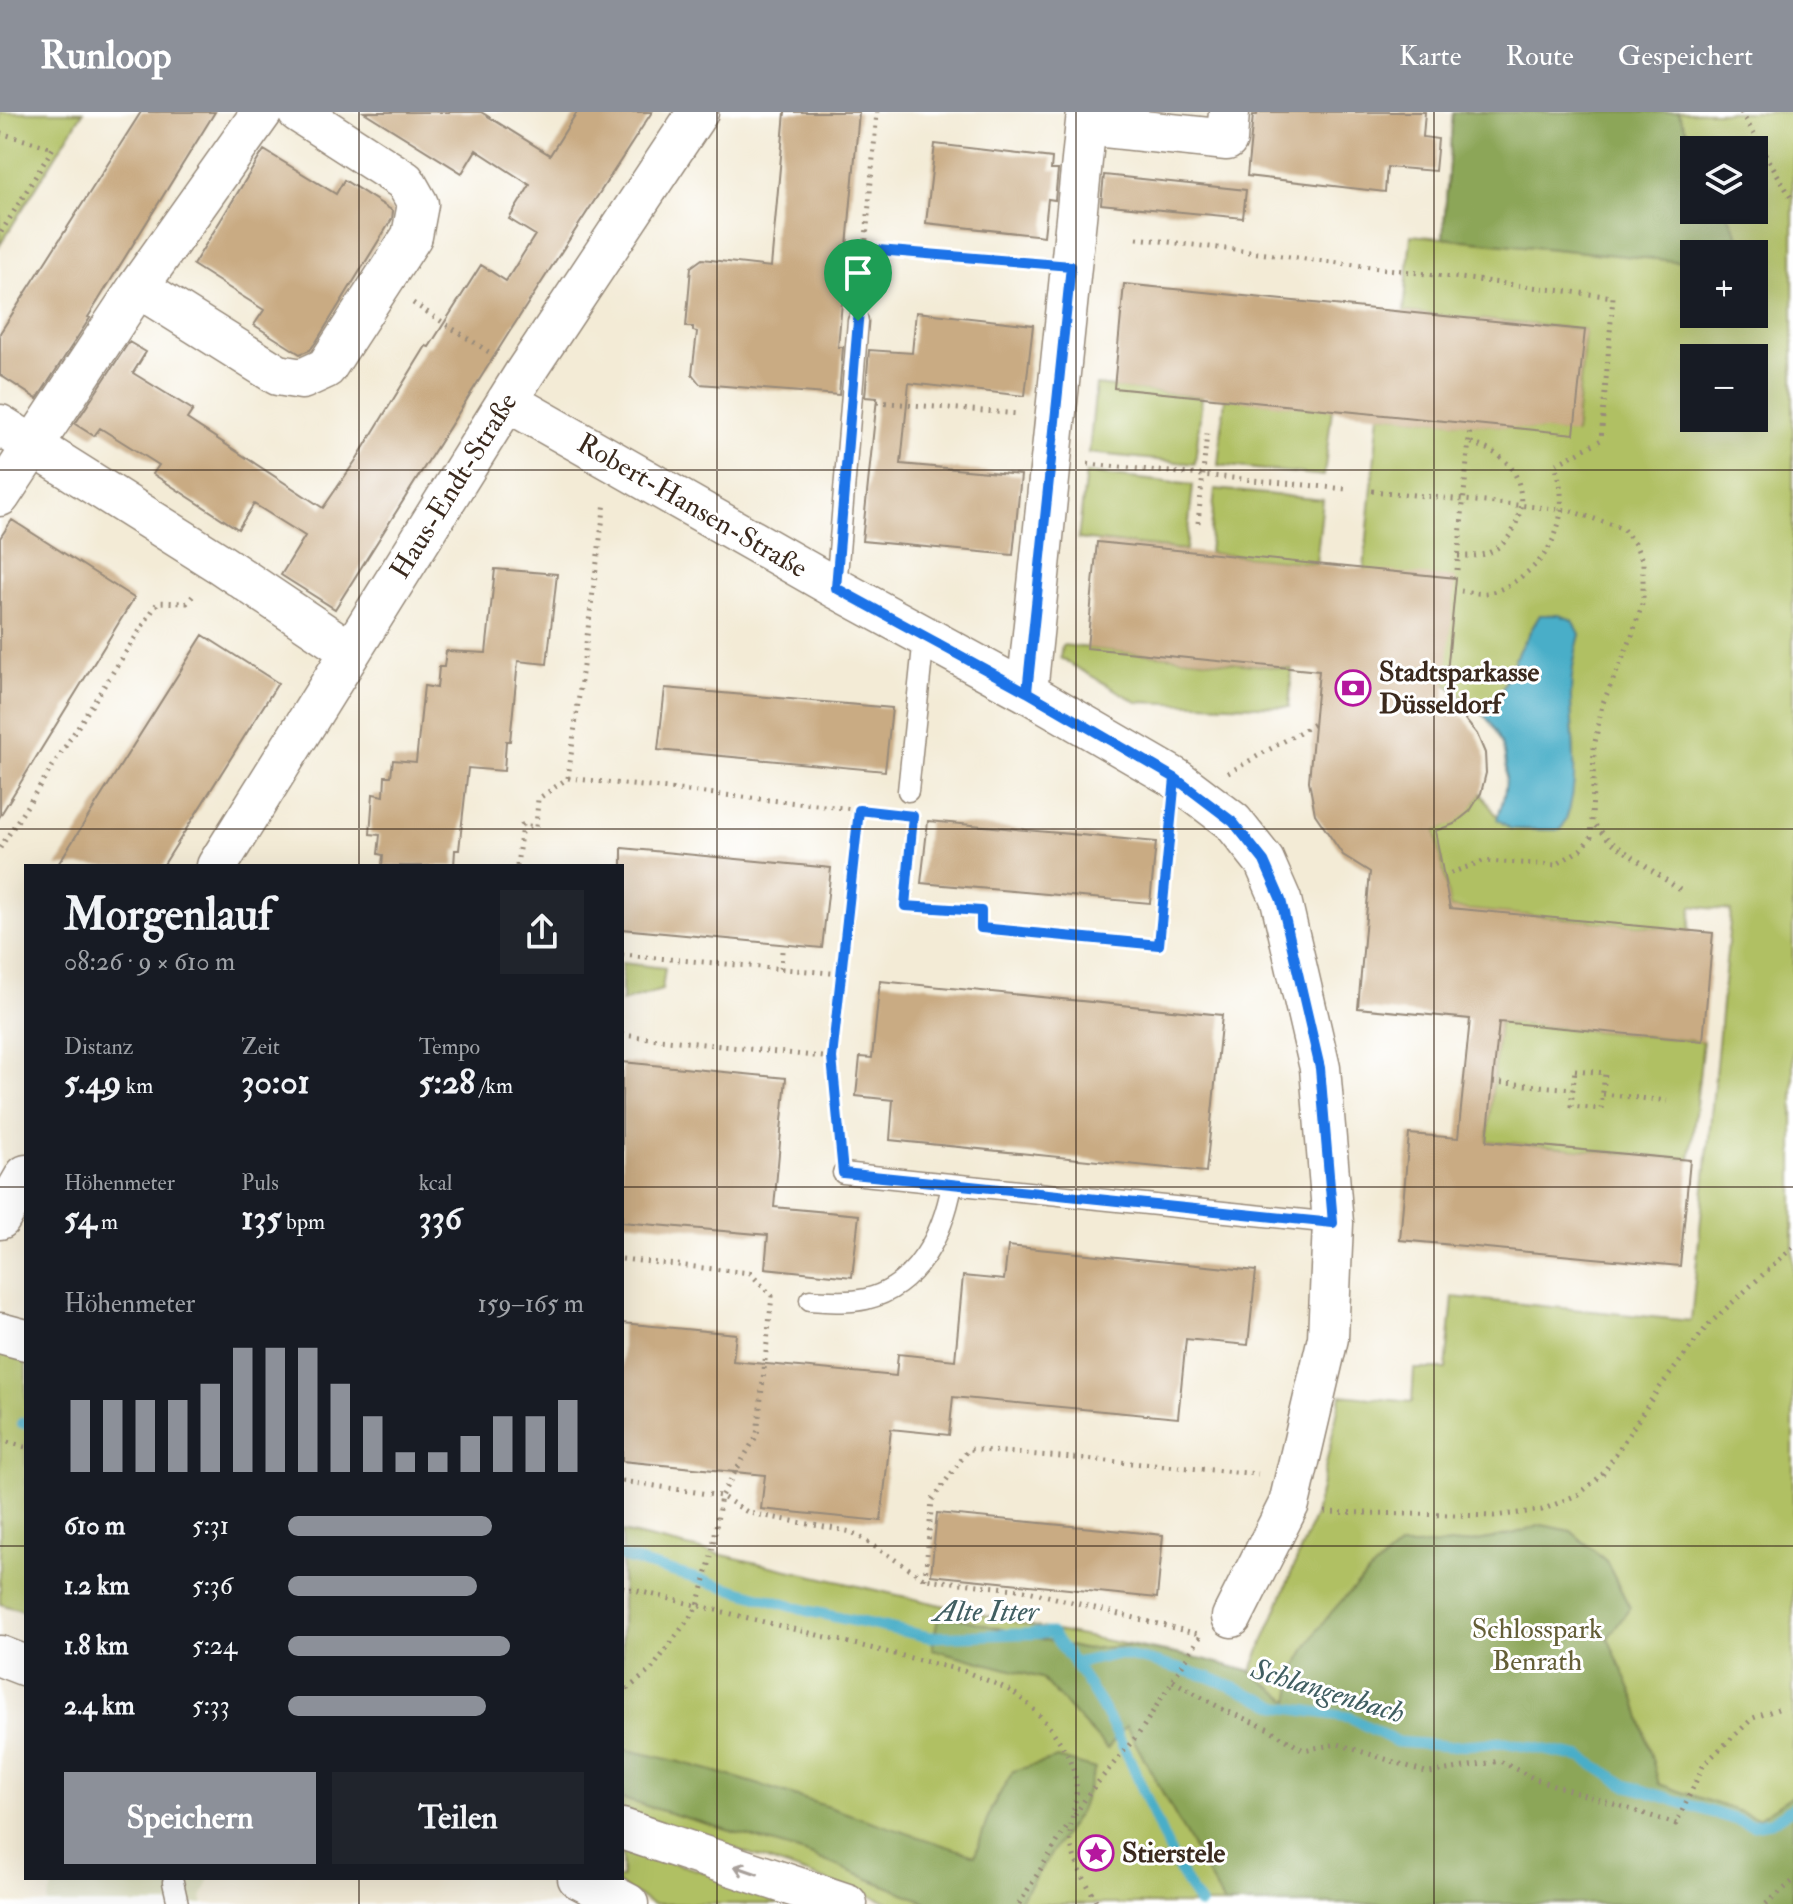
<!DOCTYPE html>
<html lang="de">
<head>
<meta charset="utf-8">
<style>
	body { margin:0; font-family:"IM FELL Double Pica",serif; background:#20242c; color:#f1f3f6; height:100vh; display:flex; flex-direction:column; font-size:30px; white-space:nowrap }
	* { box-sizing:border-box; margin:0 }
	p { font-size:26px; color:#9ea1a6 }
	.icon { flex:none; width:44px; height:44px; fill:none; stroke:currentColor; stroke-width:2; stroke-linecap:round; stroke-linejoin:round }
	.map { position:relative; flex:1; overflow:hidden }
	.drawer { position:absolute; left:24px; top:752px; width:600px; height:1016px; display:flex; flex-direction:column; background:#171b24; border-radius:0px; box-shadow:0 8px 32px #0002 }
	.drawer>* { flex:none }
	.buttons { position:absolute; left:1680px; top:24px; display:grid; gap:16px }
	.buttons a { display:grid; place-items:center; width:88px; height:88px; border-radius:0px; background:#171b24; box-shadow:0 8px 32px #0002; font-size:40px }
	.pin { position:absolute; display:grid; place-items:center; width:68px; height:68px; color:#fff; margin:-82px -34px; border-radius:50% 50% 50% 0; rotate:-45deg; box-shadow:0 0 8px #0007 }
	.pin .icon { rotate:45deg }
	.round { display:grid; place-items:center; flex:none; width:84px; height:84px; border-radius:0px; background:#20242c }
	.head { display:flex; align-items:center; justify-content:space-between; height:136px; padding:0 40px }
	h1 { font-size:44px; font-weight:700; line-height:60px }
	.figures { display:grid; grid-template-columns:repeat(3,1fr); gap:12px; height:136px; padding:8px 40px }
	.figures div { display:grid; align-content:center }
	.figures b { font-size:34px; font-weight:700 }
	.figures small { font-size:22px; font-weight:400 }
	.figures p { font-size:22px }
	.chart { height:224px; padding:16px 40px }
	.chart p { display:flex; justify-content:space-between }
	.chart svg { width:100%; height:144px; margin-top:8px; stroke:#8c9099; stroke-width:6 }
	.action { display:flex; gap:16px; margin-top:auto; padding:16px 40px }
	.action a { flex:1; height:92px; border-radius:0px; background:#8c9099; color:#fff; font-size:32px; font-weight:700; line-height:92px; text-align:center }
	.action a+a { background:#20242c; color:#f1f3f6 }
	ul { padding:0 40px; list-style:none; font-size:26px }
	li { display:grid; grid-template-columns:128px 96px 1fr; align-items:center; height:60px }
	li i { height:20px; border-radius:10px; background:#8c9099 }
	header { display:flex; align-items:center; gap:48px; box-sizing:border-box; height:112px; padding:0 40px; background:#8c9099; color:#fff }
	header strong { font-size:38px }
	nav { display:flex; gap:44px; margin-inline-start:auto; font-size:28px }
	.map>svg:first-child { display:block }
</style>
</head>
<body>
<header>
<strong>Runloop</strong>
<nav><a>Karte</a><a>Route</a><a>Gespeichert</a></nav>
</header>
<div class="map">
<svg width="1793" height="1792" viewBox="0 0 1793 1792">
	<rect width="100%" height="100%" fill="#fff"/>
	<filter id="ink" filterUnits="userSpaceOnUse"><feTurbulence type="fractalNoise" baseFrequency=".0125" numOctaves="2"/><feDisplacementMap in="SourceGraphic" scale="16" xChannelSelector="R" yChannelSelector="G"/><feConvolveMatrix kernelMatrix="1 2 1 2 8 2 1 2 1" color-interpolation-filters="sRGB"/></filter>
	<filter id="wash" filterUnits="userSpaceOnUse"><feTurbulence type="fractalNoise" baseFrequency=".006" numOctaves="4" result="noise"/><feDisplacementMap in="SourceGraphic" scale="32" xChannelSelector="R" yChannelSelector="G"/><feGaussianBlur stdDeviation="1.8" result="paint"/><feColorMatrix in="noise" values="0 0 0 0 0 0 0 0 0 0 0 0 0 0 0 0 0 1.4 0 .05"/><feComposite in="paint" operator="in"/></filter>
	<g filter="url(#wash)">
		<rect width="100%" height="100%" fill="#f3ebd6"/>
		<path fill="#dcdebc" d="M55 1766H210L202 1786 204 1792H47Z"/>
		<path fill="#b0c063" stroke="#767540" stroke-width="2" fill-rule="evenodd" d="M0 0H83L0 133Z
			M1453 0H1793V1792H893L622 1697V1420L1046 1517 1203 1547 1251 1560 1315 1403 1341 1283 1412 1290 1414 1257H1446L1453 1185 1691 1209 1731 799 1692 794 1689 819 1450 796 1435 719C1457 711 1469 701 1481 681 1508 725 1512 717 1561 718 1582 678 1572 633 1571 589 1570 567 1574 544 1580 522L1540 503 1519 538 1501 580 1476 596 1446 572 1364 457 1379 302 1575 321 1585 218 1404 200 1411 123 1443 126ZM1694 38H1754V98H1694ZM1694 142H1754V202H1694ZM1694 246H1754V306H1694Z
			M1096 273 1202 285 1195 352 1089 341Z
			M1225 286 1332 297 1324 364 1218 353Z
			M1086 361 1193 373 1186 438 1078 427Z
			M1215 377 1323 388 1316 452 1209 441Z
			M1062 533 1292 557 1289 595 1137 590 1060 546Z
			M622 851 665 856 662 878 622 890Z
			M1499 910 1703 929 1690 1048 1487 1029Z
			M0 1238 26 1247V1500L0 1492Z
			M622 1736 815 1792H653L606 1766H622Z"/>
		<path fill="#8ca659" stroke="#64683c" stroke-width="2" d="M1453 0H1678L1696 38H1694V98H1726L1747 142H1694V151L1443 126Z
			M1542 1413 1571 1419 1606 1449 1630 1496 1608 1526 1636 1589 1659 1672 1758 1706 1793 1683V1792H1224L1126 1614 1107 1637 1041 1566 932 1537 939 1501 1081 1537 1129 1534 1203 1547 1251 1560 1290 1589C1293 1576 1294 1559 1300 1547 1323 1502 1362 1466 1400 1434 1450 1435 1495 1429 1542 1413Z
			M622 1637C743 1661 857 1707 975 1743L991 1697 1013 1659 1058 1646 1095 1657 1080 1699 1017 1792H931L805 1741 622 1687Z"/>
		<path fill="#49aec8" stroke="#426c73" stroke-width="2" d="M1540 503H1559L1573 508 1580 522C1574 544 1570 567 1571 589 1572 633 1582 678 1561 718L1511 717 1497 707C1512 667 1511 625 1476 596L1501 580 1519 538Z"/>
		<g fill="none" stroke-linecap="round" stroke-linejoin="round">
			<path stroke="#49aec8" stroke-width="11" d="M22 1311 26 1312
				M622 1445 808 1499 930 1525 1051 1521C1081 1558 1106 1599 1127 1642 1151 1692 1168 1747 1200 1792
				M1076 1551 1118 1542 1150 1549 1209 1565 1280 1595 1349 1605 1397 1630 1448 1634 1504 1630 1581 1645 1626 1673 1752 1713 1771 1710 1793 1696"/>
		</g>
		<g id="blocks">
			<path fill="#c9ab83" d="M141 0H215L88 205 90 206 37 287 0 263V221Z
				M364 0H481L550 43 577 0H652L510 219 335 497 281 463 305 424 254 392 238 417 153 362 159 353 100 316 94 324 75 312 129 230 146 240 133 261 193 298 187 307 323 396 356 348 426 234 429 235 481 153 506 169 535 123 509 107 530 73 476 38 462 61Z
				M785 0H859L838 235H843L839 283 700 272 692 262 697 220 693 219V215H686L691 155 702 147 771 155Z
				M1258 0H1425L1423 25 1438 27 1435 59 1387 55 1385 80 1247 64 1253 3H1257Z
				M935 32 1052 46 1051 58H1058L1055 88 1048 87 1044 124 926 111Z
				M264 38 336 82 344 68 393 99 392 107 316 230 310 238 300 242 254 213 264 198 193 153Z
				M1104 63 1246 78 1243 106 1101 92Z
				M1124 172 1585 218 1574 322 1114 276Z
				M916 200 1033 213 1025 284 909 271 901 352 1021 363 1013 443 862 429 877 286 865 285 869 238 912 241Z
				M12 408 134 486 0 704V426Z
				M1097 430 1456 466 1444 593 1464 606 1477 622 1485 641 1486 661 1481 681 1470 699 1454 712 1435 719 1450 796 1713 821 1703 929 1499 910 1487 1029 1690 1048 1680 1154 1400 1128 1409 1022 1458 1026 1470 907 1358 896 1370 760 1343 743 1315 702 1309 669 1319 559 1087 536Z
				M495 457 557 462 547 552 518 549 510 629H506L504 659 468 656 459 738H455L454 754H382L383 743 378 742 380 723 370 722 373 682 384 684 385 664H391L393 648 416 650 424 574 437 576 439 555H444L446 539 486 541Z
				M203 523 278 571 163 754H57Z
				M665 576 892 596 885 659 658 638Z
				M928 709 1156 730 1150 791 921 771Z
				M622 736 831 756 822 836 622 817Z
				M880 869 1222 903 1206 1060 890 1028 893 988 856 984 860 945 872 946Z
				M622 950 786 966 774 1095 859 1103 852 1165 765 1156 768 1123 622 1110Z
				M1008 1134 1256 1159 1248 1233 1186 1227 1178 1306 953 1285 949 1323 891 1317 881 1409 761 1397 765 1363 622 1349V1211L736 1222 733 1249 896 1264 898 1242 955 1248 963 1164 1004 1168Z
				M937 1401 1163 1423 1157 1486 931 1463Z"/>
		</g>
	</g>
	<g filter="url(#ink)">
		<use href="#blocks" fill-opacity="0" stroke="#978a7a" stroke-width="2"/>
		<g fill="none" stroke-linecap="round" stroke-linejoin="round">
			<defs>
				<path id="lane" d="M836 476 858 209
					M908 679 924 525
					M843 1061 1333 1111
					M810 1188C828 1189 848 1191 866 1187 918 1175 943 1121 952 1073
					M173 1770 178 1792"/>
				<path id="street" d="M1086 13 1227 28 1229 0
					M138 175 278 263 302 267 326 256 412 124 418 92 405 69 298 0
					M507 289 836 476 1027 580 1175 666 1233 710 1264 749 1281 788 1320 956 1333 1111 1328 1226 1289 1392 1232 1505
					M0 313 219 451 350 539
					M0 384 138 175 262 0
					M1027 580 1087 0
					M217 754 524 262 698 0
					M0 1107 26 1063
					M0 1221 26 1228
					M0 1544 26 1554
					M622 1717 847 1792
					M578 1766 628 1792"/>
			</defs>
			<use href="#lane" stroke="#978a7a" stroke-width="23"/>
			<use href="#street" stroke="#978a7a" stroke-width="43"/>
			<path stroke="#978a7a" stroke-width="5" stroke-dasharray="2 6" stroke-linecap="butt" d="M1741 0 1793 89
				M0 21 53 36 0 122
				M1137 126 1613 185 1601 328 1555 353C1569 393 1560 435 1526 461 1515 470 1501 479 1487 481 1479 482 1469 480 1461 479
				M866 137 1032 151
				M861 184 877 0
				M413 191 492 242
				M877 290 1019 302
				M1088 352 1346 377
				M1372 379 1568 398 1622 416 1635 432 1643 450V489L1631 527 1602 593 1594 636 1592 710 1610 729 1683 780
				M1198 411 1207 321
				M1458 444C1471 444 1482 445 1494 438 1523 422 1530 374 1507 351 1497 340 1483 335 1469 330
				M1457 458 1470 317
				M1228 661 1314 612
				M568 666 889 701
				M913 706 905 794 981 799V816L1159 833 1170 712
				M0 736 158 490 187 491 196 480
				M517 754 522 713 536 715 538 687 568 666 605 390
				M1443 764 1483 749 1556 753 1581 737 1591 725 1592 711
				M622 843 842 862
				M781 857 782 839
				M622 923 832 946
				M1575 958 1605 961 1601 997 1571 994Z
				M1493 970 1573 977
				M1603 982 1667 989
				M841 1035 832 946 859 698
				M622 1147 750 1161 772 1184 757 1323 721 1384 712 1441 698 1494 651 1558 622 1581
				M0 1328 26 1335
				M622 1369 721 1384 749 1401 852 1420 925 1467 1024 1478 1198 1522
				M1325 1400 1494 1404 1542 1398 1579 1382 1602 1363 1657 1279 1708 1213 1793 1135
				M925 1467 932 1388 969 1337 1258 1362
				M622 1475 964 1559C980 1566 1000 1572 1014 1581 1041 1600 1071 1637 1076 1670 1079 1691 1067 1710 1071 1731 1074 1752 1088 1773 1098 1792
				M1173 1569 1224 1598 1269 1617 1303 1638 1338 1632 1429 1661 1500 1649 1535 1667 1676 1712 1704 1652 1753 1606 1778 1597
				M1075 1703 1089 1681 1140 1620 1200 1525
				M1019 1792 1069 1711
				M1766 1792 1793 1769"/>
			<use href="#lane" stroke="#fff" stroke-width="20"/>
			<use href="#street" stroke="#fff" stroke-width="40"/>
		</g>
		<defs><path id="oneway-shaft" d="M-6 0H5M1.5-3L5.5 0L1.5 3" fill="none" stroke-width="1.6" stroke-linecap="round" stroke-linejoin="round" transform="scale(2)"/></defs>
		<use stroke="#a79f9a" href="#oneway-shaft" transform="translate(746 1758) rotate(-161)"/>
	</g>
	<g fill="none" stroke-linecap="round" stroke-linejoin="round" filter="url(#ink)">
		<defs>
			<path id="route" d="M858 209 836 476 1027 580 1175 666 1233 710 1264 749 1281 788 1320 956 1333 1111 843 1061 832 946 859 698 913 704 905 794 981 799V816L1159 833 1175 666 1027 580 1071 154 866 137 858 209"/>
		</defs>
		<use href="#route" stroke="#fff" stroke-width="16"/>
		<use href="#route" stroke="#1a73e8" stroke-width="10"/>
	</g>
	<path fill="none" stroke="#3b2a1e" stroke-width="2" stroke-opacity="0.55" d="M359 0V754M717 0V1792M1076 0V1792M1434 0V1792M0 358H1793M0 717H1793M0 1075H26M622 1075H1793M0 1434H26M622 1434H1793M359 1766V1792"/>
	<defs>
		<symbol id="bank-ring" viewBox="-11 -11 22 22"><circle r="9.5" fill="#fff" stroke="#b5179e" stroke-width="1.5"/><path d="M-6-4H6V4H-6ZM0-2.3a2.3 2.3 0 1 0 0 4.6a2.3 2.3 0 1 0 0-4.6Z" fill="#b5179e"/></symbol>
		<symbol id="sight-ring" viewBox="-11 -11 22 22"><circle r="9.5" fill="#fff" stroke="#b5179e" stroke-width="1.5"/><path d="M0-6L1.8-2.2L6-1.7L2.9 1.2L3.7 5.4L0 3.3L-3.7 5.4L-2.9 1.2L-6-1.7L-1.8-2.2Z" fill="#b5179e"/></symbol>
	</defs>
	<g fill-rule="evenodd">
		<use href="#bank-ring" x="1333" y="556" width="40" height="40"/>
		<use href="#sight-ring" x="1076" y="1721" width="40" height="40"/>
	</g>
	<g text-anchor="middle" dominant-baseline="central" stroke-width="6" stroke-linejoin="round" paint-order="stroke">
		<g font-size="28" fill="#3b2a1e" stroke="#fff">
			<text transform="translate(454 374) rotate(-58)">Haus-Endt-Straße</text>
			<text transform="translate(692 394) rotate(30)">Robert-Hansen-Straße</text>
		</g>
		<g font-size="28" font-weight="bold" fill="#3b2a1e" stroke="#fff" text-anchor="start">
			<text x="1379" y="560">Stadtsparkasse<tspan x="1379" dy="32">Düsseldorf</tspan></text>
			<text x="1122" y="1741">Stierstele</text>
		</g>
		<g font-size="28" fill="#645e36" stroke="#fff">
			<text x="1537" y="1517">Schlosspark<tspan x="1537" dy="32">Benrath</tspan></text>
		</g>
		<g font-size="30" font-style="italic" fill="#415f62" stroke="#fff">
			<text x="986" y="1499">Alte Itter</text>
			<text transform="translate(1328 1579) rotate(17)">Schlangenbach</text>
		</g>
	</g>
</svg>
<div class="buttons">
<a><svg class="icon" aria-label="layers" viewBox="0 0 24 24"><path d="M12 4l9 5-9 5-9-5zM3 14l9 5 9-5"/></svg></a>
<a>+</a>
<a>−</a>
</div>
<div class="pin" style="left:858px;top:209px;background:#1e9e55"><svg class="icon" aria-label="arrive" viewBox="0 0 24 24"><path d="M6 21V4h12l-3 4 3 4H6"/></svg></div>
<section class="drawer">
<div class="head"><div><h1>Morgenlauf</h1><p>08:26 · 9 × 610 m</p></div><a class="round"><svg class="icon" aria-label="share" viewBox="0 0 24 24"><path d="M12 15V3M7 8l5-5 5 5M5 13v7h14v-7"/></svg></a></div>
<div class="figures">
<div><p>Distanz</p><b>5.49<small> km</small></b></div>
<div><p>Zeit</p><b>30:01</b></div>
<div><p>Tempo</p><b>5:28<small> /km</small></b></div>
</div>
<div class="figures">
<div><p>Höhenmeter</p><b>54<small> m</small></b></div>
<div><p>Puls</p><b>135<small> bpm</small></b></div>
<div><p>kcal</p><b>336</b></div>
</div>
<div class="chart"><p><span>Höhenmeter</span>159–165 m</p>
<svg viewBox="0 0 160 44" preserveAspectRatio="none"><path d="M5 44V22M15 44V22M25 44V22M35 44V22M45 44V17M55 44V6M65 44V6M75 44V6M85 44V17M95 44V27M105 44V38M115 44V38M125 44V33M135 44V27M145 44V27M155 44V22"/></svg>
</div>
<ul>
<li><b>610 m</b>5:31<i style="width:69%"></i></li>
<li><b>1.2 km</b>5:36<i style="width:64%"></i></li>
<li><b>1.8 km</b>5:24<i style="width:75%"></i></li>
<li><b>2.4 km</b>5:33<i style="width:67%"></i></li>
</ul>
<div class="action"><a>Speichern</a><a>Teilen</a></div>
</section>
</div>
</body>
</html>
